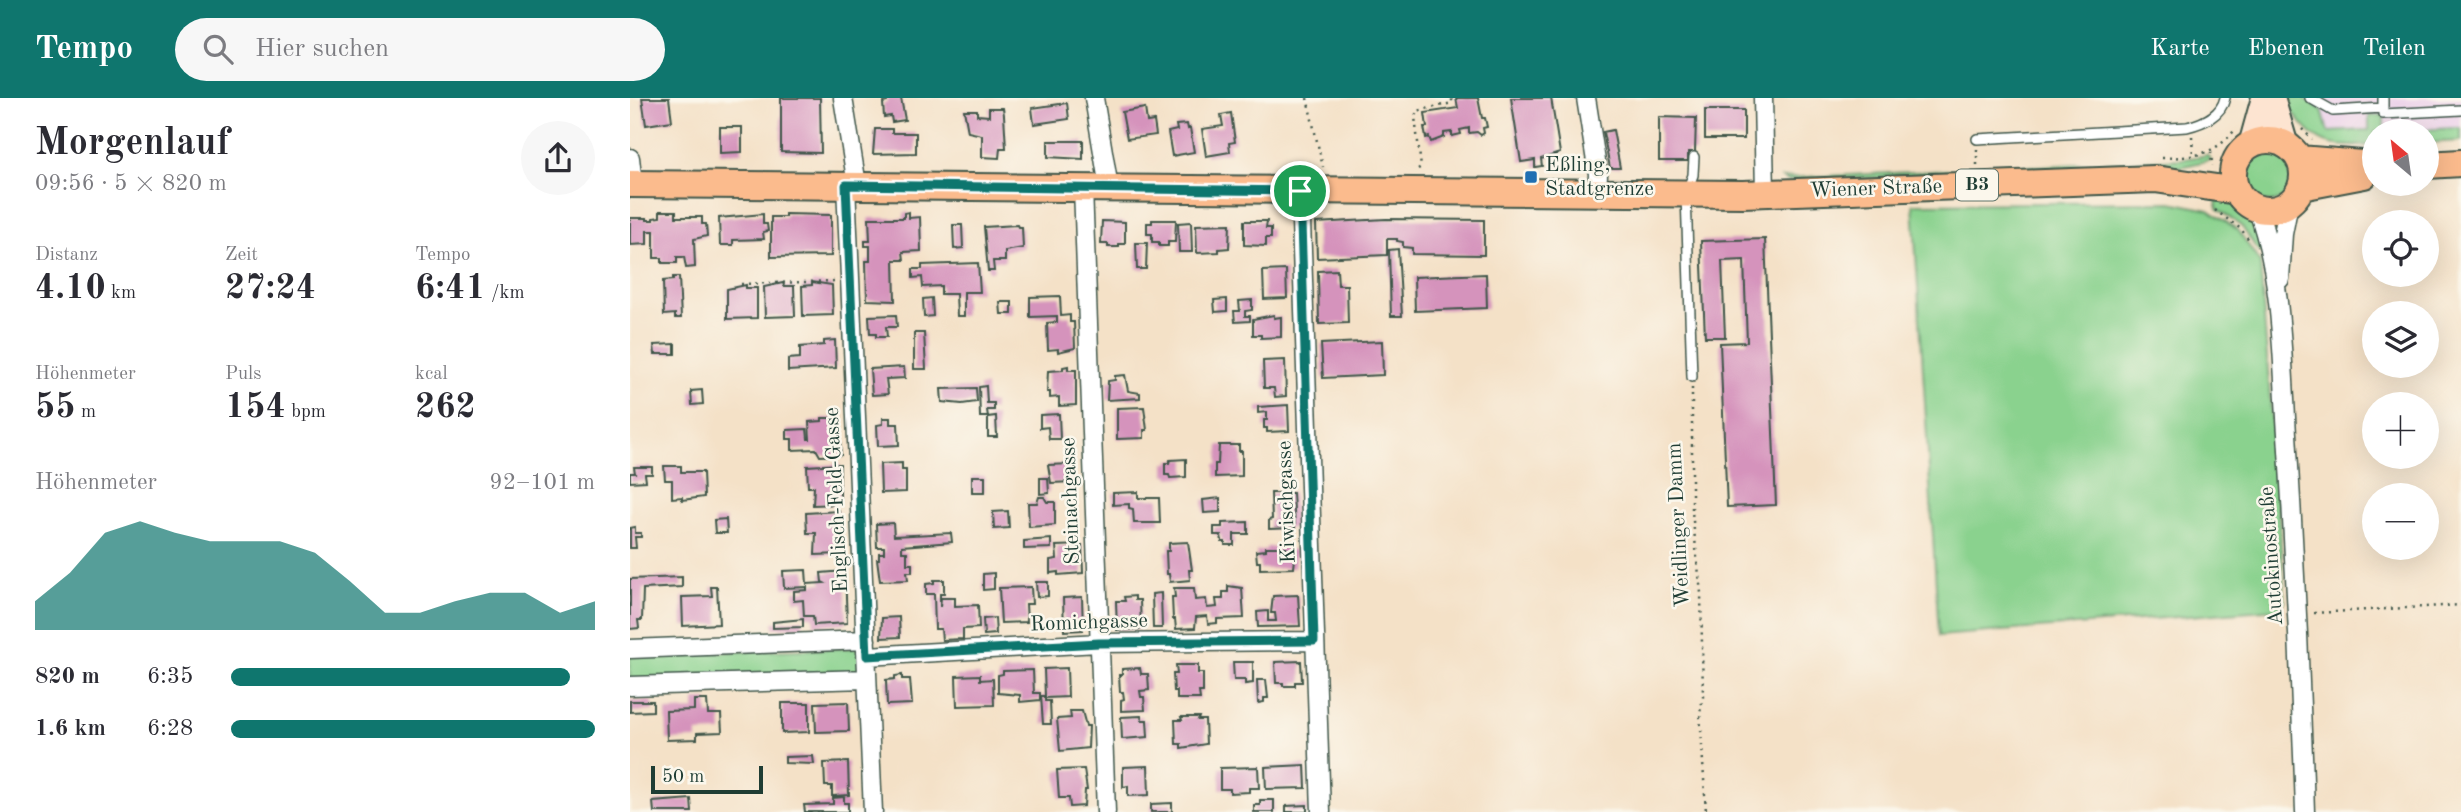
<!DOCTYPE html>
<html lang="de">
<head>
<meta charset="utf-8">
<style>
	body { margin:0; font-family:"Old Standard TT",serif; background:#f7f7f7; color:#2b2b33; height:100vh; display:flex; flex-direction:column; font-size:26px; white-space:nowrap }
	* { box-sizing:border-box; margin:0 }
	p { font-size:23px; color:#7c7c81 }
	.icon { flex:none; width:38px; height:38px; fill:none; stroke:currentColor; stroke-width:2; stroke-linecap:round; stroke-linejoin:round }
	.map { position:relative; flex:1; overflow:hidden }
	.drawer { display:flex; flex-direction:column; background:#fff; width:630px }
	.drawer>* { flex:none }
	.needle { width:46px; rotate:331deg }
	.controls { position:absolute; left:1732px; top:21px; display:grid; gap:14px }
	.controls a { display:grid; place-items:center; width:77px; height:77px; border-radius:50%; background:#fff; box-shadow:0 7px 28px #0002; font-size:35px }
	.scale { position:absolute; left:21px; bottom:18px; width:112px; box-sizing:border-box; padding-left:7px; border:4px solid #1f3d34; border-top:0; font-size:19px; line-height:24px; white-space:nowrap; color:#1f3d34; -webkit-text-stroke:5px #fbf7ec; paint-order:stroke }
	.pin { position:absolute; display:grid; place-items:center; width:60px; height:60px; color:#fff; margin:-30px; border:4px solid #fff; border-radius:50%; box-shadow:0 2px 7px #0007 }
	.round { display:grid; place-items:center; flex:none; width:74px; height:74px; border-radius:37px; background:#f7f7f7 }
	.summary { display:flex; align-items:center; justify-content:space-between; height:119px; padding:0 35px }
	h1 { font-size:38px; font-weight:600; line-height:52px }
	.metrics { display:grid; grid-template-columns:repeat(3,1fr); gap:10px; height:119px; padding:7px 35px }
	.metrics div { display:grid; align-content:center }
	.metrics b { font-size:35px; font-weight:600 }
	.metrics small { font-size:19px; font-weight:400 }
	.metrics p { font-size:19px }
	.chart { height:196px; padding:14px 35px }
	.chart p { display:flex; justify-content:space-between }
	.chart svg { width:100%; height:126px; margin-top:7px; fill:#0f766e; opacity:.7 }
	ul { padding:0 35px; list-style:none; font-size:23px }
	li { display:grid; grid-template-columns:112px 84px 1fr; align-items:center; height:52px }
	li i { height:18px; border-radius:9px; background:#0f766e }
	header { display:flex; align-items:center; gap:42px; box-sizing:border-box; height:98px; padding:0 35px; background:#0f766e; color:#fff }
	header strong { font-size:33px }
	nav { display:flex; gap:38px; margin-inline-start:auto; font-size:24px }
	.search { width:490px; height:63px; background:#f7f7f7; display:flex; align-items:center; gap:18px; box-sizing:border-box; padding:0 24px; border-radius:38px; color:#7c7c81; font-size:26px }
	main { display:flex; flex:1; min-height:0 }
	.map>svg:first-child { display:block }
</style>
</head>
<body>
<header>
<strong>Tempo</strong>
<div class="search"><svg class="icon" aria-label="search" viewBox="0 0 24 24"><circle cx="10" cy="10" r="6"/><path d="M15 15l6 6"/></svg>Hier suchen</div>
<nav><a>Karte</a><a>Ebenen</a><a>Teilen</a></nav>
</header>
<main>
<section class="drawer">
<div class="summary"><div><h1>Morgenlauf</h1><p>09:56 · 5 × 820 m</p></div><a class="round"><svg class="icon" aria-label="share" viewBox="0 0 24 24"><path d="M12 15V3M7 8l5-5 5 5M5 13v7h14v-7"/></svg></a></div>
<div class="metrics">
<div><p>Distanz</p><b>4.10<small> km</small></b></div>
<div><p>Zeit</p><b>27:24</b></div>
<div><p>Tempo</p><b>6:41<small> /km</small></b></div>
</div>
<div class="metrics">
<div><p>Höhenmeter</p><b>55<small> m</small></b></div>
<div><p>Puls</p><b>154<small> bpm</small></b></div>
<div><p>kcal</p><b>262</b></div>
</div>
<div class="chart"><p><span>Höhenmeter</span>92–101 m</p>
<svg viewBox="0 0 160 44" preserveAspectRatio="none"><path d="M0 44V34L10 24L20 10L30 6L40 10L50 13L60 13L70 13L80 17L90 27L100 38L110 38L120 34L130 31L140 31L150 38L160 34V44z"/></svg>
</div>
<ul>
<li><b>820 m</b>6:35<i style="width:93%"></i></li>
<li><b>1.6 km</b>6:28<i style="width:100%"></i></li>
</ul>
</section>
<div class="map">
<svg width="1831" height="714" viewBox="0 0 1831 714">
	<rect width="100%" height="100%" fill="#fbf7ec"/>
	<filter id="ink" filterUnits="userSpaceOnUse"><feTurbulence type="fractalNoise" baseFrequency=".0143" numOctaves="2"/><feDisplacementMap in="SourceGraphic" scale="14" xChannelSelector="R" yChannelSelector="G"/><feConvolveMatrix kernelMatrix="1 2 1 2 8 2 1 2 1" color-interpolation-filters="sRGB"/></filter>
	<filter id="wash" filterUnits="userSpaceOnUse"><feTurbulence type="fractalNoise" baseFrequency=".00686" numOctaves="4" result="noise"/><feDisplacementMap in="SourceGraphic" scale="28" xChannelSelector="R" yChannelSelector="G"/><feGaussianBlur stdDeviation="1.57" result="paint"/><feColorMatrix in="noise" values="0 0 0 0 0 0 0 0 0 0 0 0 0 0 0 0 0 1.4 0 .05"/><feComposite in="paint" operator="in"/></filter>
	<g filter="url(#wash)">
		<rect width="100%" height="100%" fill="#f4e1c7"/>
		<path fill="#ecd1ea" d="M1651 0H1831V30L1696 35Z"/>
		<path fill="#8ad28e" stroke="#548861" stroke-width="2" d="M1650 0H1673L1692 12 1698 34 1739 32V18L1754 17V33L1831 30V43L1797 45V33H1745V47C1704 49 1688 51 1664 15H1654Z
			M1612 77a27 27 0 1 1 54 0a27 27 0 1 1-54 0Z
			M1577 57 1581 62 1550 69 1158 83 1153 80 1555 61Z
			M1586 96C1613 105 1628 127 1635 154H1629L1612 129 1587 110Z
			M1541 104 1579 112 1608 132 1630 165 1655 503 1647 511 1309 538 1283 106Z
			M225 550 232 557 230 574 0 585V557Z"/>
		<g id="blocks">
			<path fill="#d593bc" d="M12 0H39L42 23 16 27Z
				M151 0H190L191 55 151 54Z
				M257 0H271L275 22 262 24 261 18 254 19 253 5 257 4Z
				M826 0H848L852 20H855L857 29 853 30 854 35 851 37 847 34 839 35V30L830 32 831 36 822 38V34L814 35V39L801 44 799 39 796 40 794 29H797L795 15 828 10Z
				M881 0H921L930 55 911 61 912 68 905 69V62L891 64Z
				M437 5 439 21 404 26 402 10Z
				M359 10H373L374 17 376 50H370L369 60 352 59V37L338 34 334 12H347V17L359 18Z
				M515 10 517 24 524 23 526 37 497 41 492 14Z
				M1075 12H1114V41H1075Z
				M601 15 605 44 599 45 600 54 576 58 572 31 593 28 591 17Z
				M1029 19 1066 20 1065 54H1058V63H1029Z
				M557 26 558 31 560 30 564 54 542 58 538 34 547 32 546 27Z
				M90 29H112V54L90 55Z
				M245 31H262V35H286V55L243 56Z
				M983 32 990 70H980L973 34Z
				M418 43H453V61L418 59Z
				M30 113H46V119H72V126H76L77 138 64 141 65 169 56 170 54 159H47V165H32V160H24V133H17V146L0 147V120H17V122H23V120L30 119Z
				M279 114V120L290 119 291 153 273 154 274 162H264L265 203 237 202 236 163H240V148H235V143H240L239 120H274V115Z
				M133 116V126H137L138 133 133 134 134 141 103 142V147H90L89 120Z
				M155 116 201 117V158L141 159V119H155Z
				M756 121 854 122V157L782 156V150L773 149V144L767 143V141H757V157L687 160 686 125Z
				M522 122H546L545 144H538V148H529V144H522V136H517V125H522Z
				M472 123 495 124V146H489V149H478V146H471Z
				M614 123H637L636 130H641V140H636V148L614 147Z
				M561 124 562 154H549L548 125Z
				M600 126 599 150 589 151V154L567 155 566 127Z
				M323 127H332L333 150 324 151Z
				M387 127 388 129H392L393 150 375 153V163H363L364 173H358L354 129Z
				M1135 141 1146 407 1097 409 1090 245 1117 244 1114 162 1092 163 1095 239H1075L1071 143Z
				M506 145H517L516 171H507Z
				M768 151 772 218H761L759 152Z
				M348 165 350 194H334V218H327L326 196H311V188L293 189 292 179 283 180V171H292V167Z
				M656 172 657 200 634 201 633 173Z
				M707 172 708 187H717L718 225 689 226 688 173Z
				M856 176 857 210 785 213 784 179Z
				M43 179H49L51 220H45V216L34 217 33 183 43 182Z
				M182 184 202 187 203 217 173 218 172 188 182 187Z
				M153 185 154 188H164L165 218 135 219 134 189Z
				M116 187V190H127V220L97 221V191Z
				M430 198 431 218 440 217V224H444L445 250 428 254V251L418 252 417 225 427 224V218L400 219V199Z
				M302 200 303 218 294 219 293 201Z
				M597 201V213L585 214 584 202Z
				M622 202V212L615 213V218H620V223L605 224 604 213H610L609 203Z
				M370 204H382V216H371Z
				M266 217 267 229H256L257 239H246V236H240L239 218Z
				M644 217V220L651 219V239L631 240V237H623V221Z
				M284 235H294L296 271H284Z
				M205 242 206 270 158 273V261L170 260V249L194 247V243Z
				M752 243 753 277 693 280 691 246Z
				M45 246V256H25L24 247Z
				M655 262 656 298 645 299 644 290H634L633 263Z
				M438 268V272H446V307L429 308V299L420 300V294H417L418 273 433 272V269Z
				M274 269 275 280 256 281 258 296 242 297 240 271Z
				M495 277 498 293 510 295V300L477 302 478 283 485 282V278Z
				M356 288 357 305H364V312H357L358 319H350L349 289Z
				M346 290 347 304 332 306 312 304 311 291Z
				M72 292 73 306 62 307 61 293Z
				M658 307 659 333 637 334V330H634V322H637V314L628 315V309Z
				M514 309 517 332H514V340L487 341V310Z
				M429 316 430 341H419L418 329 410 330V317Z
				M366 318 367 339H358V319Z
				M192 320H209L211 357 190 358 186 351 162 352V341H157V332L177 331 178 341H180L179 324 192 323Z
				M253 320H260V326H268L269 347 248 348 247 327 253 326Z
				M589 347H609V353H612V378L585 379V366H588Z
				M556 361V379L540 380 539 377H535V365H539L540 362Z
				M272 365V372H276V394L251 395 250 366Z
				M210 366V406L183 407 184 389H178L177 368Z
				M442 366 443 384 421 385 418 367Z
				M34 368H51V374H73L74 399 52 402V399L42 400V382H35Z
				M4 369H22V376H15L16 383 0 384V375H5Z
				M342 378H355V394H342Z
				M410 380H418L419 395 410 396Z
				M508 394V400H529L530 425H504L503 411 499 410V406L483 407V395Z
				M641 395H663L665 430 639 431V422L642 421Z
				M409 399H414L417 404H425V427L399 429 398 405H407Z
				M590 400V414L574 415 573 402Z
				M209 413 211 456 185 457 186 435H177L176 415Z
				M378 413 379 430 364 431 363 414Z
				M96 421 97 435H85L84 422Z
				M618 424V436H604V447H595V444H592L591 437H584V429H592V425Z
				M263 425 264 438 321 435 322 444 272 448V454H277V466H282V474H277L278 482 250 483 247 461H249V455H254V449H247L246 426Z
				M5 429V435H11V439H5L6 450H0V430Z
				M421 441V450L394 451V443Z
				M558 444 562 472H559L560 482 540 484 539 476H537L536 453H539V445Z
				M452 447 453 475 428 477V474L420 475V462L427 461 426 448Z
				M636 449H656V451L666 452 664 470 630 471V464H627L626 453 636 452Z
				M176 472 177 486 194 485 192 484 191 475 215 473 217 525 184 527 183 518H174L173 502 164 503V493L177 492V489L154 490 153 473Z
				M364 475V491L353 492V476Z
				M52 479V489L13 491 12 522H8L9 530 0 531V481Z
				M304 482H314V496H310V509L311 500H325V508L348 507 349 530 333 531V541L312 542 311 531H305L304 496H296V486L304 485Z
				M406 484H418V498L407 499Z
				M598 488 612 490 614 520 587 521V525L578 526 577 518 566 519 565 530 546 531 545 521H543L542 499H545L544 490H564L565 502 576 501 577 510 587 509 586 501H593V494H598Z
				M81 489H87L89 526 53 528 52 499 82 498Z
				M401 489 402 506H396L397 524 371 525 369 490Z
				M531 495 532 530H523L522 496Z
				M668 497 670 528 628 529 627 514 638 513V523H646L645 515H641L643 498Z
				M505 498V502H510L511 531 487 532 486 503H495L494 499Z
				M452 499 453 532 434 533 433 500Z
				M269 519 270 539 251 540 252 520Z
				M365 520 366 536 354 537 353 521Z
				M173 521V529L143 530V524Z
				M671 563 672 584H665V588H653V585H646L645 564Z
				M603 564H623V585L615 586V582H604Z
				M546 567H568V575H573V594H569L570 601H547V593H544L543 576H547Z
				M437 570 438 599 415 600V603H420L421 626H413L411 598H415L414 571Z
				M510 570 511 576H518L519 592 510 593 511 599H514L515 612 491 613V602L494 601 493 594H490L489 577H492V571Z
				M403 572 404 595H410V602L390 604V597L368 595V577L373 576V573Z
				M272 577V581H280L282 606 257 607 256 582 265 581V578Z
				M350 577V582L363 581 364 607 327 608 326 578Z
				M627 582H636L638 600H634V604L628 605Z
				M64 602H77L78 616H91L92 634 67 635V641L37 642 36 613 64 612Z
				M0 603H23V613L0 614Z
				M218 604 219 633 186 634 185 605Z
				M152 605H179V634L152 635Z
				M440 613H452L456 628H459L458 650 430 653 427 621 441 620Z
				M511 618 512 622H517L518 639 492 641 491 619Z
				M551 619H569L568 622H575L576 646 551 650V646H546L545 622H552Z
				M183 658 184 666 155 665V659Z
				M218 664 219 697 202 698V688H195L194 665Z
				M675 667 676 690 636 691 635 669Z
				M518 668 519 697 498 698V688L493 689V669Z
				M628 669 629 690H619V694L600 695V691H590V670Z
				M454 671 457 692H455L454 708 440 709 439 700H429L427 672Z
				M214 699V705H218V714H175L174 707 203 706V700Z
				M61 701 62 714H24L23 704Z
				M630 702H644V714H624V707H630Z
				M542 705V714H521V706Z
				M677 707V714H656V708Z"/>
		</g>
	</g>
	<g filter="url(#ink)">
		<use href="#blocks" fill-opacity="0" stroke="#3f564a" stroke-width="2"/>
		<g fill="none" stroke-linecap="round" stroke-linejoin="round">
			<defs>
				<path id="lane" d="M1680 0 1703 13 1753 10
					M1753 0V16L1831 12
					M1347 41 1557 29C1573 25 1591 18 1595 0
					M1062 279 1056 96 1063 77 1064 59"/>
				<path id="street" d="M213 0 227 87
					M464 0 479 90
					M956 0 968 76 967 95
					M1133 0 1135 95
					M0 60 3 86
					M216 87 243 714
					M453 90 476 714
					M670 93 691 714
					M1627 110C1653 181 1652 261 1657 336 1665 462 1671 588 1675 714
					M1650 181 1653 136 1659 105
					M0 551 236 542
					M237 558 469 545 684 543
					M0 588 237 581"/>
				<path id="secondary" d="M1642 0 1656 48
					M1621 47 1634 0"/>
				<path id="primary" d="M1603 77a35 35 0 1 1 70 0a35 35 0 1 1-70 0Z
					M1669 61 1745 67
					M1797 67 1831 65
					M0 86 1113 96 1525 81 1607 93
					M1671 89 1734 77"/>
			</defs>
			<use href="#lane" stroke="#3f564a" stroke-width="12"/>
			<use href="#street" stroke="#3f564a" stroke-width="21"/>
			<use href="#secondary" stroke="#3f564a" stroke-width="28"/>
			<use href="#primary" stroke="#3f564a" stroke-width="30"/>
			<path stroke="#3f564a" stroke-width="2.5" stroke-dasharray="2 5" stroke-linecap="butt" d="M677 0 693 69
				M1672 31 1682 41
				M1562 38 1563 58
				M1347 51V69
				M1581 54 1582 68
				M1532 60C1563 59 1583 58 1604 33
				M788 71 791 69 785 19 787 13 822 5V0
				M1585 112 1611 131 1619 142
				M111 186 206 183
				M1062 290V414L1071 495 1073 599 1070 615 1076 714
				M1684 515 1831 507"/>
			<use href="#lane" stroke="#fff" stroke-width="9"/>
			<use href="#street" stroke="#fff" stroke-width="18"/>
			<use href="#secondary" stroke="#fde4d1" stroke-width="24"/>
			<use href="#primary" stroke="#fbbb8d" stroke-width="26"/>
		</g>
	</g>
	<g fill="none" stroke-linecap="round" stroke-linejoin="round" filter="url(#ink)">
		<defs>
			<path id="route" d="M216 87 670 93 684 543 469 545 237 558Z"/>
		</defs>
		<use href="#route" stroke="#fff" stroke-width="14"/>
		<use href="#route" stroke="#0f766e" stroke-width="9"/>
	</g>
	<rect fill="#1f6fb2" stroke="#fbf7ec" stroke-width="2.5" x="894" y="72" width="14" height="14" rx="3.5"/>
	<g text-anchor="middle" dominant-baseline="central" stroke-width="5" stroke-linejoin="round" paint-order="stroke">
		<rect fill="#fbf7ec" stroke="#61756b" stroke-width="2" x="1326" y="71.5" width="42" height="31" rx="5"/>
		<g font-size="19" font-weight="bold" fill="#1f3d34">
			<text x="1347" y="87">B3</text>
		</g>
		<g font-size="21" fill="#1f3d34" stroke="#fbf7ec" text-anchor="start">
			<text x="915" y="67">Eßling,<tspan x="915" dy="24">Stadtgrenze</tspan></text>
		</g>
		<g font-size="21" fill="#1f3d34" stroke="#fbf7ec">
			<text transform="translate(1246 91) rotate(-2)">Wiener Straße</text>
			<text transform="translate(207 402) rotate(-93)">Englisch-Feld-Gasse</text>
			<text transform="translate(441 403) rotate(-92)">Steinachgasse</text>
			<text transform="translate(657 404) rotate(-92)">Kiwischgasse</text>
			<text transform="translate(1049 427) rotate(-93)">Weidlinger Damm</text>
			<text transform="translate(1642 458) rotate(-94)">Autokinostraße</text>
			<text transform="translate(459 525) rotate(-2)">Romichgasse</text>
		</g>
	</g>
</svg>
<div class="controls">
<a><svg class="needle" viewBox="-14 -14 28 28"><path d="M0-13l5 13h-10z" fill="#e53935"/><path d="M0 13l5-13h-10z" fill="#7c7c81"/></svg></a>
<a><svg class="icon" aria-label="locate" viewBox="0 0 24 24"><circle cx="12" cy="12" r="6"/><path d="M12 2v4M12 18v4M2 12h4M18 12h4"/></svg></a>
<a><svg class="icon" aria-label="layers" viewBox="0 0 24 24"><path d="M12 4l9 5-9 5-9-5zM3 14l9 5 9-5"/></svg></a>
<a>+</a>
<a>−</a>
</div>
<div class="scale">50 m</div>
<div class="pin" style="left:670px;top:93px;background:#1e9e55"><svg class="icon" aria-label="arrive" viewBox="0 0 24 24"><path d="M6 21V4h12l-3 4 3 4H6"/></svg></div>
</div>
</main>
</body>
</html>
